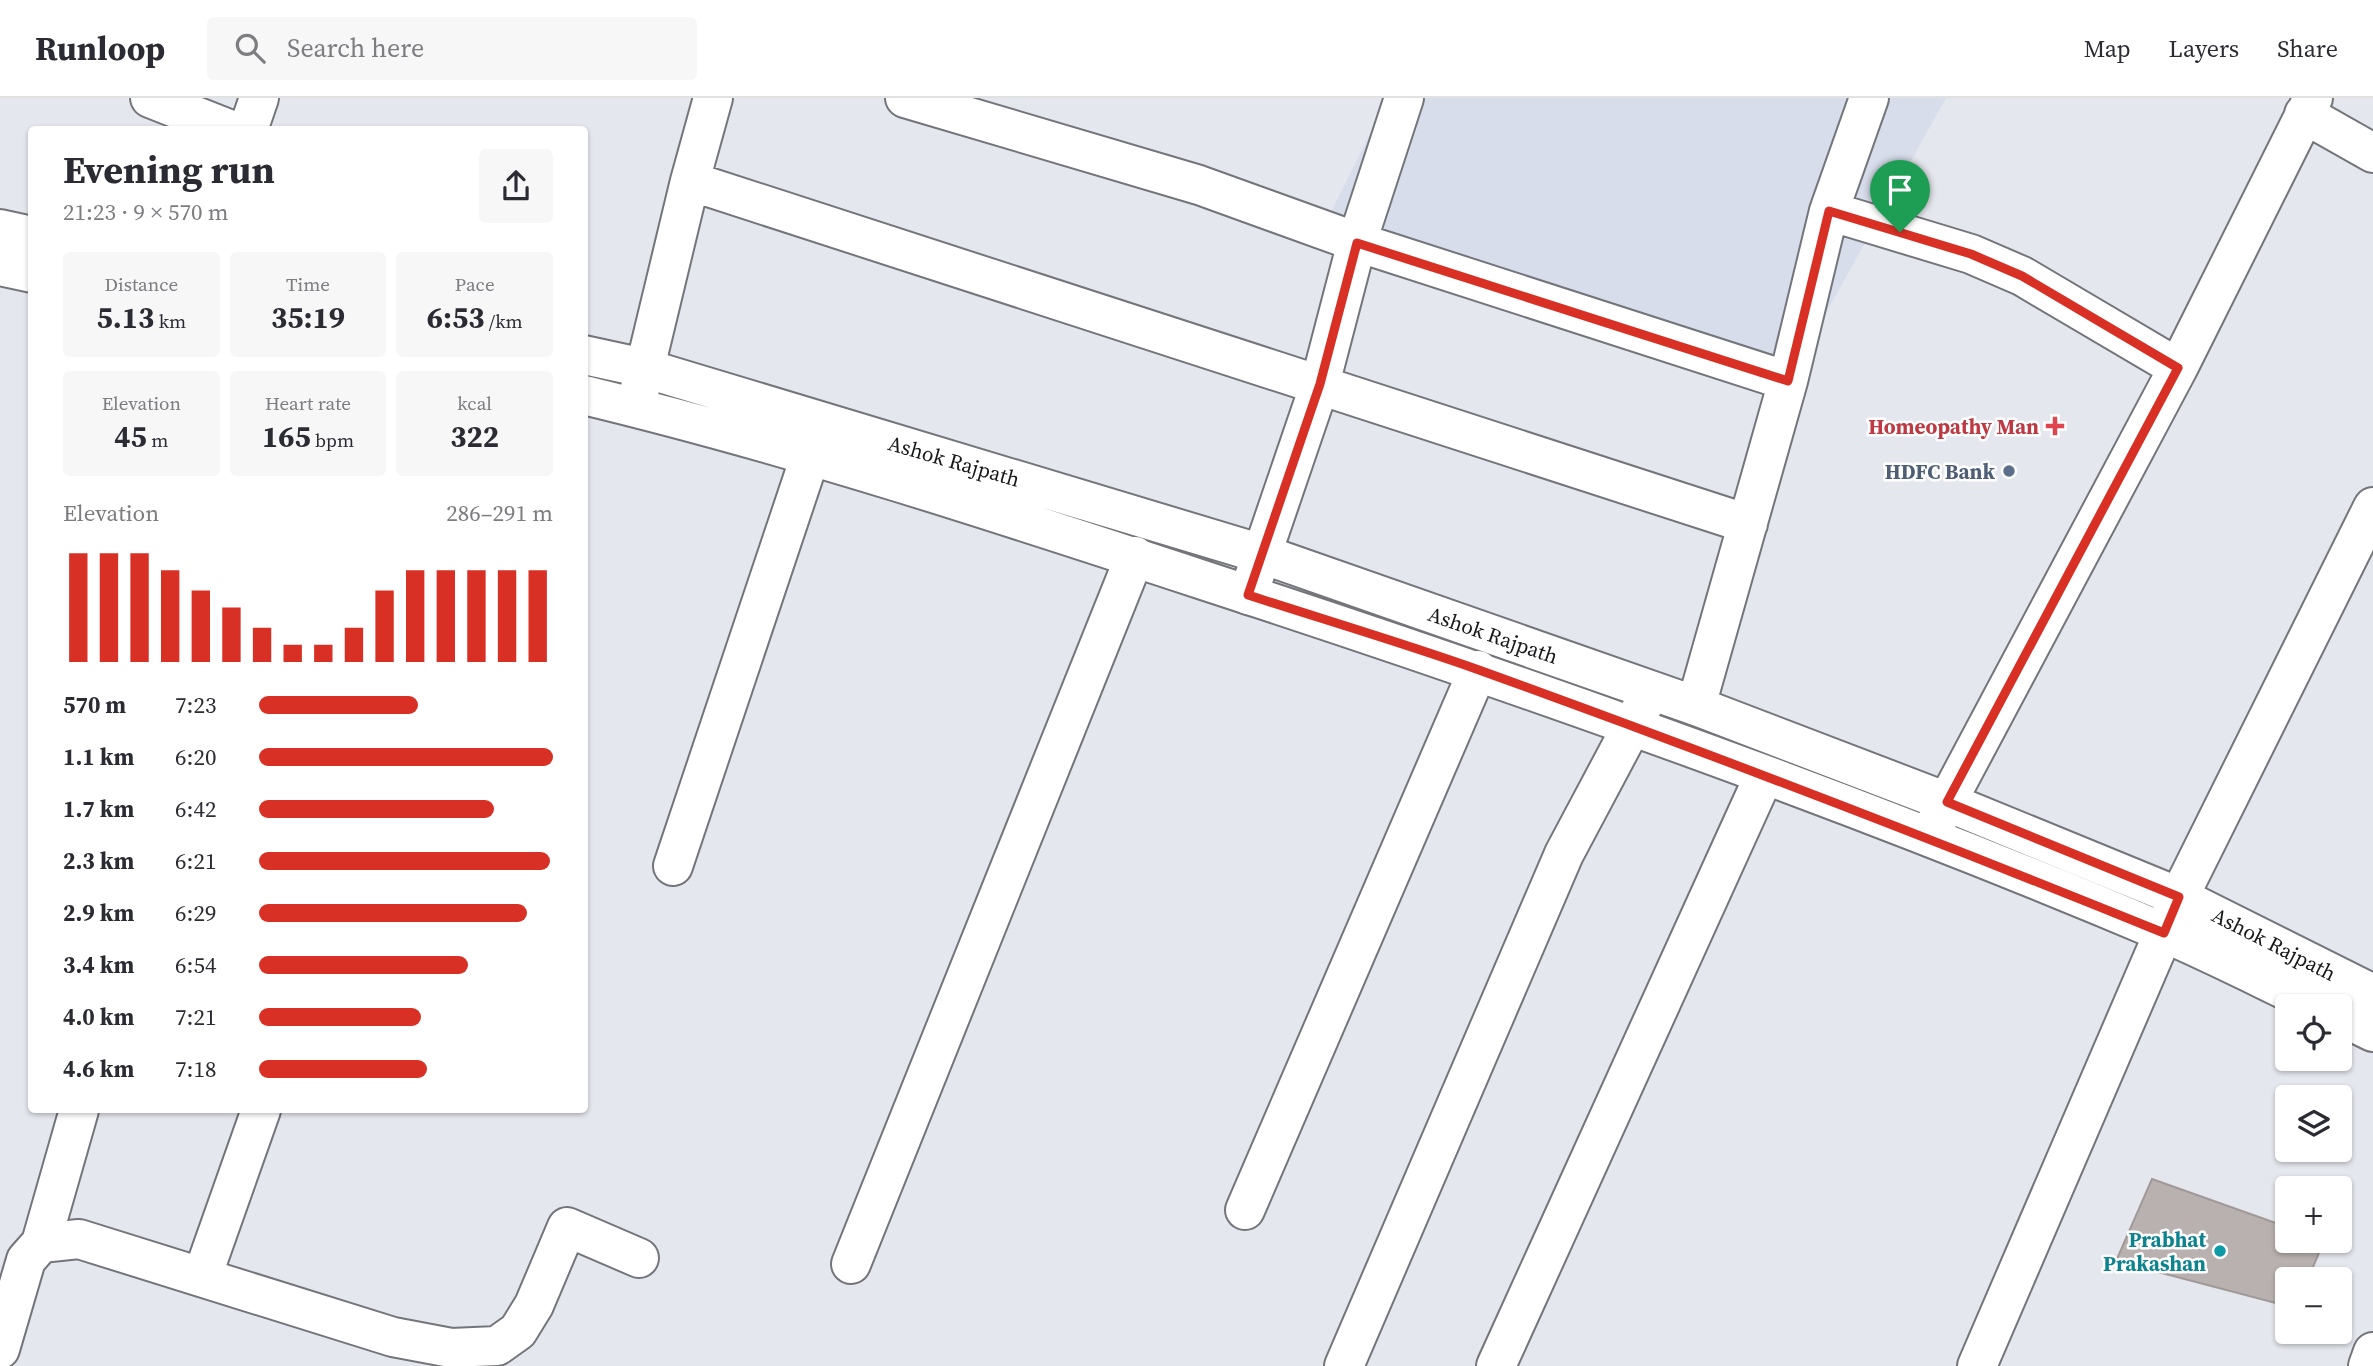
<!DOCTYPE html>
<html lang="en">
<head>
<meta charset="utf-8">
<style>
	body { margin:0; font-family:"Source Serif 4",serif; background:#f7f7f7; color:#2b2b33; height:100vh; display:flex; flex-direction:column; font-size:26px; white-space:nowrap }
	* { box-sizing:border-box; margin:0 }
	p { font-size:23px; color:#7c7c81 }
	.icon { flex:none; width:38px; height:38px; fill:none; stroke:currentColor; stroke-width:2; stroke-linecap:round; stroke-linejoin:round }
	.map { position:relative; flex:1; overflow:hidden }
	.sheet { position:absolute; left:28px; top:28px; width:560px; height:987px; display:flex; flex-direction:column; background:#fff; border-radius:7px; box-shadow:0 2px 5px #0004 }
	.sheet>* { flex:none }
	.controls { position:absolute; left:2275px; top:896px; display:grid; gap:14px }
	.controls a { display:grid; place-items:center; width:77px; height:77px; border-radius:7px; background:#fff; box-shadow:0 2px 5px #0004; font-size:35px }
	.pin { position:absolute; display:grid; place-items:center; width:60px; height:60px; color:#fff; margin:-72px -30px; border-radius:50% 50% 50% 0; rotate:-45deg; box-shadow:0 0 7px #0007 }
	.pin .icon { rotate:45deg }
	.round { display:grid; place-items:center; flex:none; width:74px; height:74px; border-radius:7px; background:#f7f7f7 }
	.overview { display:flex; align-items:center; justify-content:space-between; height:119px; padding:0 35px }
	h1 { font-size:38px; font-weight:700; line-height:52px }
	.stats { display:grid; grid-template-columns:repeat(3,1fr); gap:10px; height:119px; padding:7px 35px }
	.stats div { display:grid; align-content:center; border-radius:7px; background:#f7f7f7; text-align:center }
	.stats b { font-size:30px; font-weight:700 }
	.stats small { font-size:19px; font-weight:400 }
	.stats p { font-size:19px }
	.chart { height:196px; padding:14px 35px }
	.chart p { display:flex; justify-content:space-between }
	.chart svg { width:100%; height:126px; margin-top:7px; stroke:#d93025; stroke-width:6 }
	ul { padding:0 35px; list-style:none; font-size:23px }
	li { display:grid; grid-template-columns:112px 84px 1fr; align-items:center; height:52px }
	li i { height:18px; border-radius:9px; background:#d93025 }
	header { display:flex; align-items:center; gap:42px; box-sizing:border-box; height:98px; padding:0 35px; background:#fff; border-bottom:2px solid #e1e1e2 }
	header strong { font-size:33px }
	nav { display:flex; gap:38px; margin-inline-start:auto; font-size:24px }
	.search { width:490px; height:63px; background:#f7f7f7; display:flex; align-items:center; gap:18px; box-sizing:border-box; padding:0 24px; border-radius:7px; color:#7c7c81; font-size:26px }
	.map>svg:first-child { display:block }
</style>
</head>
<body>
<header>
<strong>Runloop</strong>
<div class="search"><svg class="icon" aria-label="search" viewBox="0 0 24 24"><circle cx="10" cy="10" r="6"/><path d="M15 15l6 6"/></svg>Search here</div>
<nav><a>Map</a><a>Layers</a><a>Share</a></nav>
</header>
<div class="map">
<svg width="2373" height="1268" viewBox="0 0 2373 1268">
	<rect width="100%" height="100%" fill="#e5e7ee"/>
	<path fill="#d7ddeb" d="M1388 0H1946L1788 283 1322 132Z"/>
	<path fill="#b9b1af" stroke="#a19997" stroke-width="2" d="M2152 1081 2287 1129V1143H2324L2308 1181H2287V1208L2116 1163Z"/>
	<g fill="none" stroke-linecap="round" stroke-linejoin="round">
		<defs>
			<path id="minor" d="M150 0 231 32
				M905 0 1199 87 1357 144 1788 283
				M2304 16 2373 55
				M248 32 259 0
				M690 83 713 0
				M1829 113 1971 156 2022 178 2178 270
				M637 303 690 83 1748 426
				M1248 497 1320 286 1357 144 1404 0
				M1696 608 1788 283 1829 113 1869 0
				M1931 734 2178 270 2313 0
				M673 768 810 359
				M1245 1112 1478 572
				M41 1145 79 1012
				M851 1166 1135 458
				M202 1179 261 1012
				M0 1251 26 1162 41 1145 79 1141 393 1239 451 1250 497 1248 518 1233 534 1207 567 1129 639 1160
				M1344 1268 1564 756 1648 598
				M1496 1268 1764 678
				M1977 1268 2179 799 2373 409
				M2368 1268 2373 1254"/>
			<path id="major" d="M0 131 32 138
				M0 168 32 175
				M584 257 644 270 1262 456 1696 608 1947 704 2179 799 2373 896
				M584 297C812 352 1035 427 1258 500 1562 600 1865 708 2160 833 2214 856 2266 883 2319 908
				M2340 918 2373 934"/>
		</defs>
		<use href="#minor" stroke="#73757b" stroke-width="42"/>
		<use href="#major" stroke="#73757b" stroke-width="42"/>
		<use href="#minor" stroke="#fff" stroke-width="38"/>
		<use href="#major" stroke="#fff" stroke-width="38"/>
	</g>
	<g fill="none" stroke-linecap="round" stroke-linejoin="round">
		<defs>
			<path id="route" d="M1829 113 1971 156 2022 178 2178 270 1947 704 2179 799 2164 835C1937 743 1709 655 1479 572 1403 545 1325 522 1248 497L1320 286 1357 145 1788 283Z"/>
		</defs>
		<use href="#route" stroke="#fff" stroke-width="14"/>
		<use href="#route" stroke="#d93025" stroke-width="9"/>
	</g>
	<path fill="#e0444e" stroke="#fff" stroke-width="2.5" d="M2051.5 317.5h7v7h7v7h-7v7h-7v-7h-7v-7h7z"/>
	<circle fill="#5c6f8a" stroke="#fff" stroke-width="2.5" cx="2009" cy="373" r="7"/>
	<circle fill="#0f9aa8" stroke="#fff" stroke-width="2.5" cx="2220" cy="1153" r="7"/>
	<g text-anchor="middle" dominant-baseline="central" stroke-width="5" stroke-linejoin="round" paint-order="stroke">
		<g font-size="21" font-weight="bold" fill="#be3a42" stroke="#fff" text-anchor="end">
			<text x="2039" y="328">Homeopathy Man</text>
		</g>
		<g font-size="21" fill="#17181a" stroke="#fff">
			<text transform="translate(954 363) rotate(16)">Ashok Rajpath</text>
			<text transform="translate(1493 537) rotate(19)">Ashok Rajpath</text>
			<text transform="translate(2274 846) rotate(27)">Ashok Rajpath</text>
		</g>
		<g font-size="21" font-weight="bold" fill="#4e5e75" stroke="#fff" text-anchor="end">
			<text x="1995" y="373">HDFC Bank</text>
		</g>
		<g font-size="21" font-weight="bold" fill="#0d838f" stroke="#fff" text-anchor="end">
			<text x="2206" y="1141">Prabhat<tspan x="2206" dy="24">Prakashan</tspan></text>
		</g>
	</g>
</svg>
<div class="controls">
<a><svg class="icon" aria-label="locate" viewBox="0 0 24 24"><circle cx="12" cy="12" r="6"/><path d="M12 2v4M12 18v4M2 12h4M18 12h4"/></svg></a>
<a><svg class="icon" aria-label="layers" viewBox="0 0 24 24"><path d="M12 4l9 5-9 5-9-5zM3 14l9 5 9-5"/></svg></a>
<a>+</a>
<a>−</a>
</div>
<div class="pin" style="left:1900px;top:134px;background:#1e9e55"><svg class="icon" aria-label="arrive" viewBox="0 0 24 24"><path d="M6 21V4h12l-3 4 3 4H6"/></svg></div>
<section class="sheet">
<div class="overview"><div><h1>Evening run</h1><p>21:23 · 9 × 570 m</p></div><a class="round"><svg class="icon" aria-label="share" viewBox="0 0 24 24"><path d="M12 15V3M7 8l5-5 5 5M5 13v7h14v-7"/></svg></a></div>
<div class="stats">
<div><p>Distance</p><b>5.13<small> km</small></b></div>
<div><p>Time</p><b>35:19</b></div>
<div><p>Pace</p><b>6:53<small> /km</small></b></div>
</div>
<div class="stats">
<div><p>Elevation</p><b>45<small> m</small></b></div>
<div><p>Heart rate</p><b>165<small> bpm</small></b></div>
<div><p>kcal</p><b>322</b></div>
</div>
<div class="chart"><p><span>Elevation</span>286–291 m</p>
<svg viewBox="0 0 160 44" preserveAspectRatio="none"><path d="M5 44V6M15 44V6M25 44V6M35 44V12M45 44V19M55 44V25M65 44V32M75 44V38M85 44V38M95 44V32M105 44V19M115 44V12M125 44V12M135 44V12M145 44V12M155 44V12"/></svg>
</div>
<ul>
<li><b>570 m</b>7:23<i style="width:54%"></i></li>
<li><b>1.1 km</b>6:20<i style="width:100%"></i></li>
<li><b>1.7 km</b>6:42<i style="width:80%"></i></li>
<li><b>2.3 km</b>6:21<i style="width:99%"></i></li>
<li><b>2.9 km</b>6:29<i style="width:91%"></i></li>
<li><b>3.4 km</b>6:54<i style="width:71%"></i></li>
<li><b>4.0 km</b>7:21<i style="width:55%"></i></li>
<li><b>4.6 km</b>7:18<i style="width:57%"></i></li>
</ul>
</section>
</div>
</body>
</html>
